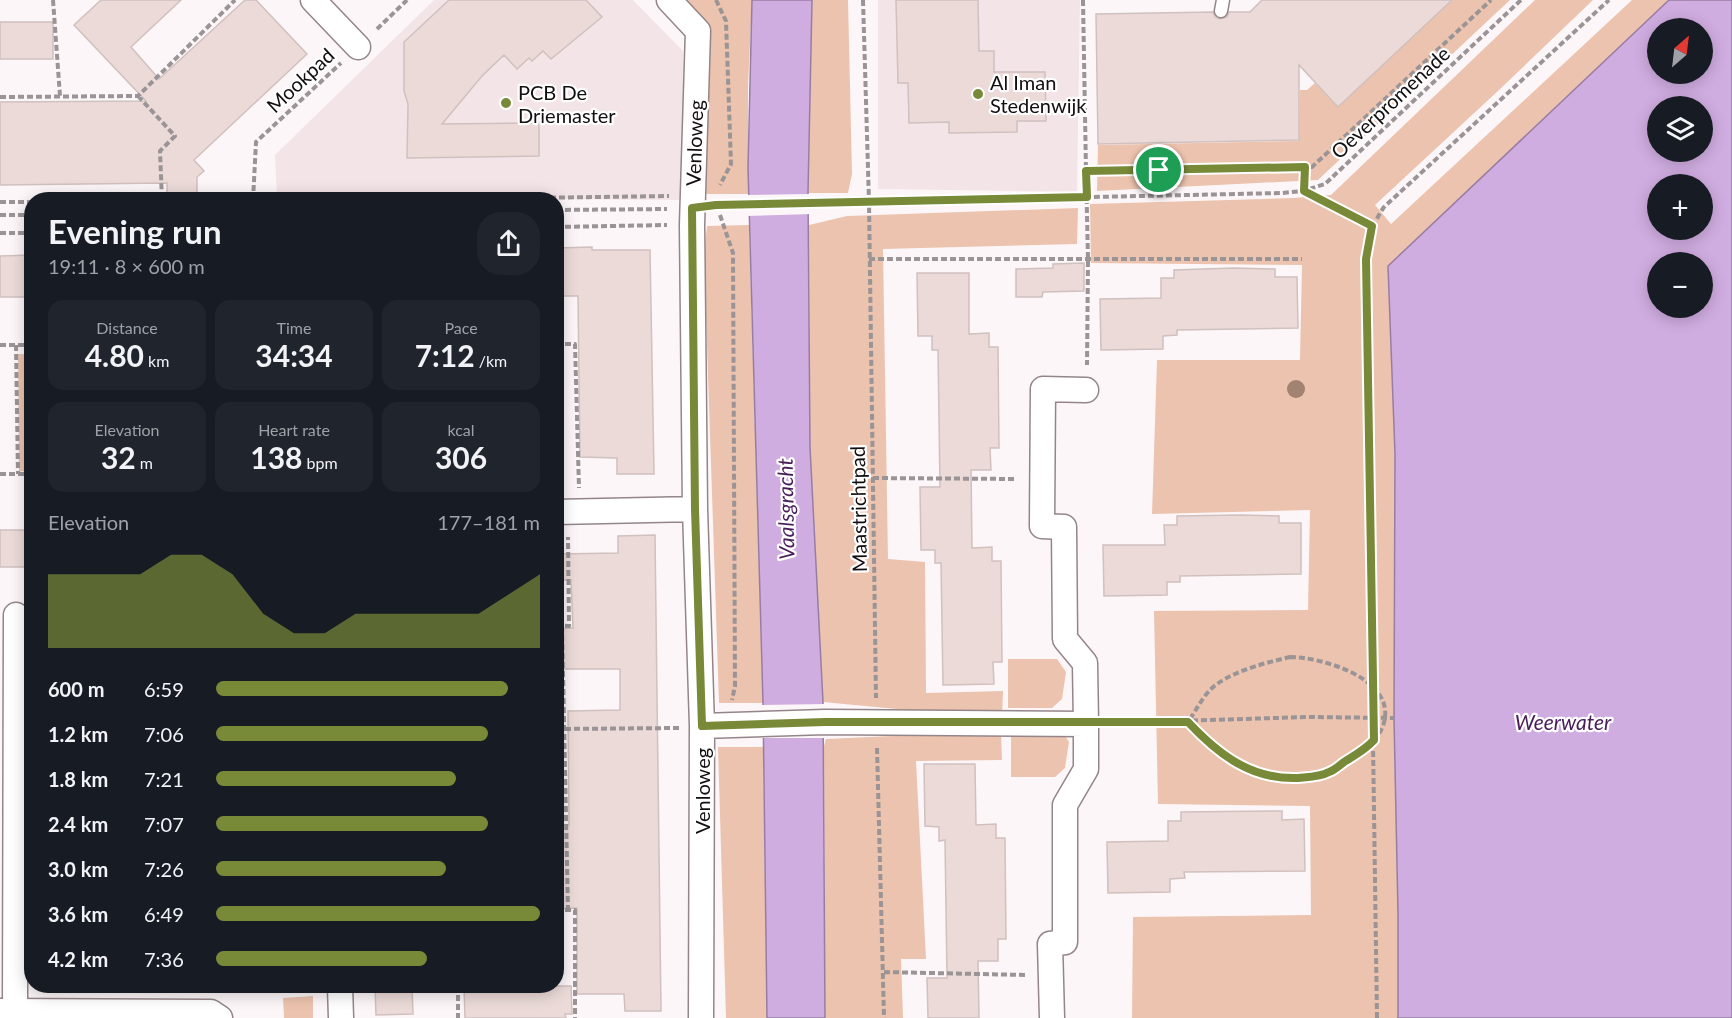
<!DOCTYPE html>
<html lang="en">
<head>
<meta charset="utf-8">
<style>
	body { margin:0; font-family:Lato,sans-serif; background:#20242c; color:#f1f3f6; height:100vh; display:flex; flex-direction:column; font-size:22px; white-space:nowrap }
	* { box-sizing:border-box; margin:0 }
	p { font-size:20px; color:#9ea1a6 }
	.icon { flex:none; width:33px; height:33px; fill:none; stroke:currentColor; stroke-width:2; stroke-linecap:round; stroke-linejoin:round }
	.map { position:relative; flex:1; overflow:hidden }
	.drawer { position:absolute; left:24px; top:192px; width:540px; height:801px; display:flex; flex-direction:column; background:#171b24; border-radius:24px; box-shadow:0 3px 15px #0003 }
	.drawer>* { flex:none }
	.needle { width:39px; rotate:28deg }
	.fabs { position:absolute; left:1647px; top:18px; display:grid; gap:12px }
	.fabs a { display:grid; place-items:center; width:66px; height:66px; border-radius:50%; background:#171b24; box-shadow:0 3px 15px #0003; font-size:30px }
	.pin { position:absolute; display:grid; place-items:center; width:51px; height:51px; color:#fff; margin:-26px; border:3px solid #fff; border-radius:50%; box-shadow:0 2px 6px #0007 }
	.round { display:grid; place-items:center; flex:none; width:63px; height:63px; border-radius:24px; background:#20242c }
	.summary { display:flex; align-items:center; justify-content:space-between; height:102px; padding:0 24px }
	h1 { font-size:33px; font-weight:700; line-height:45px }
	.stats { display:grid; grid-template-columns:repeat(3,1fr); gap:9px; height:102px; padding:6px 24px }
	.stats div { display:grid; align-content:center; border-radius:15px; background:#20242c; text-align:center }
	.stats b { font-size:30px; font-weight:700 }
	.stats small { font-size:16px; font-weight:400 }
	.stats p { font-size:16px }
	.chart { height:168px; padding:12px 24px }
	.chart p { display:flex; justify-content:space-between }
	.chart svg { width:100%; height:108px; margin-top:6px; fill:#788938; opacity:.7 }
	ul { padding:0 24px; list-style:none; font-size:20px }
	li { display:grid; grid-template-columns:96px 72px 1fr; align-items:center; height:45px }
	li i { height:15px; border-radius:8px; background:#788938 }
	.map>svg:first-child { display:block }
</style>
</head>
<body>
<div class="map">
<svg width="1732" height="1018" viewBox="0 0 1732 1018">
	<rect width="100%" height="100%" fill="#fdf6f8"/>
	<path fill="#f3e4e7" d="M434 0H633L683 51 685 200 277 197 275 155Z
		M878 0H1080L1077 192 878 189Z"/>
	<path fill="#ecc3ae" d="M687 0H752L748 86V194H705L703 26Z
		M812 0H848L852 174 848 193H808Z
		M1452 0H1510L1318 180 1097 191 1098 145 1299 141 1300 90H1307L1315 83 1338 107Z
		M1535 0H1593L1499 90 1375 205 1391 224 1632 0H1669L1388 266 1395 454 1394 718 1398 913V1018H1132L1133 917 1311 915 1310 806 1158 804 1154 611 1308 610 1310 510 1152 514 1157 360H1300L1302 265 1091 263 1090 204 1294 198 1331 195Z
		M1078 208 1077 244 883 249 888 559 925 562 926 693 1003 691 1002 719 823 702 810 448 809 225 847 216Z
		M749 225 763 703H719L704 255 707 226Z
		M18 354H31V472L19 471Z
		M1008 659H1057L1066 672 1062 699 1052 708H1008Z
		M1011 728H1060L1069 742 1065 768 1055 777H1011Z
		M1001 731 1002 760 916 761 926 959H901L903 1018H825L824 746 826 739Z
		M718 747H763L767 1018H726Z
		M313 996V1018H284L283 998Z"/>
	<path fill="#d0ade1" stroke="#977da2" stroke-width="1.5" fill-rule="evenodd" d="M752 0H812L808 193 810 447 823 702 825 1018H767L763 703 748 168Z
		M1669 0H1732V1018H1398V913L1394 718 1395 454 1388 266ZM1702 28V74H1658V28ZM1702 106V152H1658V106ZM1658 184H1702V230H1658ZM1702 262V308H1658V262Z"/>
	<path fill="#fdf6f8" d="M811 194 812 214 746 216 745 195Z
		M825 704V738H762V705Z"/>
	<path fill="#ebdad8" stroke="#d0c0be" stroke-width="1.5" d="M101 0H181L131 47 159 79 245 0H256L307 54 194 160 204 171 197 177V194H167V183L0 185V102L146 101 74 25Z
		M449 0H586L602 17 551 59 543 51 532 61 529 58 517 69 504 55 482 76 442 124 539 123V156L407 158 408 104 404 91V42Z
		M896 0H978L979 51H994V72H1045L1046 121H1017V132L949 133V122L909 123 908 83H898Z
		M1262 0H1452L1338 107 1299 65V140L1098 144 1096 14 1213 12 1215 17 1220 19 1227 17 1229 12H1250Z
		M0 22H53V59H0Z
		M592 247V250H650L654 474H617V458L580 457 578 296H556V248Z
		M32 255V297H0V256Z
		M1084 263V291L1043 292 1042 297H1016V269L1053 268V264Z
		M1234 268 1275 269V277H1297L1298 328 1177 330V335L1163 336V349L1101 350 1100 299 1161 298V278H1174V270Z
		M917 273H969V334L989 333V347H998L999 448H990L991 470H971L972 548 992 547V561H1001L1002 662H993L994 684 943 685 941 563H935V550H921L920 487H940L938 350H932V336H918Z
		M1241 515 1279 516V523H1301V574L1180 576V582H1167V595L1104 596 1103 545H1165L1164 525H1177V516Z
		M0 530H32V567H0Z
		M655 535 661 1011H625L624 994H577V908L556 909V825H569L568 711 620 710V669H556V629L573 628 571 580H556V554L618 553V536Z
		M924 764H975L976 825 996 824V838H1005L1006 939H998V961H978L979 1018H928L927 978H947L945 840 939 841V827L925 826Z
		M1282 811V820L1304 819 1305 871 1184 872 1185 878 1170 879V892L1108 893 1107 842 1168 841V821H1181V812Z
		M375 986H412L413 1014 376 1015Z
		M464 986H571L572 1014H565L566 1018H465Z"/>
	<g fill="none" stroke-linecap="round" stroke-linejoin="round">
		<defs>
			<path id="lane" d="M1221 11 1223 0"/>
			<path id="street" d="M313 0 358 47
				M669 0 698 31 692 225 695 509 702 726 701 1018
				M556 512 695 509
				M702 726 825 722 1086 724
				M340 986 341 1018
				M15 1010 16 615
				M0 1011 211 1012 220 1018
				M1052 1018 1050 944 1065 942V805L1086 769V724L1085 663 1065 639 1064 527 1042 526 1043 389 1086 390"/>
		</defs>
		<use href="#lane" stroke="#948589" stroke-width="15"/>
		<use href="#street" stroke="#948589" stroke-width="27"/>
		<path stroke="#9a9496" stroke-width="4" stroke-dasharray="6 3" stroke-linecap="butt" d="M53 0 60 96
			M716 0 726 21 731 164 720 185
			M863 0 869 202 876 698
			M1083 0 1086 171 1312 167 1491 0
			M377 29 407 0
			M138 96 175 136 160 151 162 200
			M0 97 138 96 235 0
			M1305 167 1303 191 1372 226
			M1086 171 1088 259 1087 365
			M253 200 256 142 341 63
			M388 200 669 196
			M0 202H32
			M716 205 1282 193 1303 191 1325 184 1521 0
			M556 210 667 209
			M0 215H32
			M720 215 733 253 735 686 732 700
			M556 227 667 225
			M0 233H32
			M869 259H1302
			M556 344H575L579 488
			M0 345H32
			M16 345 18 474
			M0 474H32
			M873 478 1016 479
			M556 625 569 626 568 537
			M562 626 568 910
			M1290 657C1320 657 1390 677 1385 717 1383 738 1363 751 1347 760 1341 764 1335 770 1328 773 1274 795 1223 760 1188 722 1195 712 1201 700 1209 691 1227 672 1265 663 1290 657Z
			M1111 723 1308 717 1394 718
			M556 729 679 728
			M877 748 884 1018
			M556 910H575V1018
			M884 972 1027 975
			M458 986V1018
			M1377 1018 1366 259C1369 239 1372 224 1384 207L1609 0"/>
		<use href="#lane" stroke="#fff" stroke-width="12"/>
		<use href="#street" stroke="#fff" stroke-width="24"/>
	</g>
	<circle fill="#a28270" cx="1296" cy="389" r="9"/>
	<g fill="none" stroke-linecap="round" stroke-linejoin="round">
		<defs>
			<path id="route" d="M1305 167 1304 191 1372 226 1366 259 1374 740C1365 750 1355 755 1344 762 1340 765 1335 770 1329 772 1320 777 1308 777 1298 778 1251 780 1218 754 1188 722H825L702 726 695 509 692 208 716 205 1087 197 1086 171Z"/>
		</defs>
		<use href="#route" stroke="#fff" stroke-width="12"/>
		<use href="#route" stroke="#788938" stroke-width="8"/>
	</g>
	<g fill="#788938" stroke="#fff" stroke-width="2">
		<circle cx="978" cy="94" r="6"/>
		<circle cx="506" cy="103" r="6"/>
	</g>
	<g text-anchor="middle" dominant-baseline="central" stroke-width="4.5" stroke-linejoin="round" paint-order="stroke">
		<g font-size="20" fill="#130e0f" stroke="#fff">
			<text transform="translate(300 80) rotate(-43)">Mookpad</text>
			<text transform="translate(1390 102) rotate(-43)">Oeverpromenade</text>
			<text transform="translate(694 143) rotate(-88)">Venloweg</text>
			<text transform="translate(858 509) rotate(-91)">Maastrichtpad</text>
			<text transform="translate(702 791) rotate(-90)">Venloweg</text>
		</g>
		<g font-size="20" fill="#130e0f" stroke="#fff" text-anchor="start">
			<text x="990" y="82">Al Iman<tspan x="990" dy="23">Stedenwijk</tspan></text>
			<text x="518" y="92">PCB De<tspan x="518" dy="23">Driemaster</tspan></text>
		</g>
		<g font-size="21" font-style="italic" fill="#481d5a" stroke="#fff">
			<text transform="translate(785 509) rotate(-91)">Vaalsgracht</text>
			<text x="1563" y="721">Weerwater</text>
		</g>
	</g>
</svg>
<div class="fabs">
<a><svg class="needle" viewBox="-14 -14 28 28"><path d="M0-13l5 13h-10z" fill="#e53935"/><path d="M0 13l5-13h-10z" fill="#9ea1a6"/></svg></a>
<a><svg class="icon" aria-label="layers" viewBox="0 0 24 24"><path d="M12 4l9 5-9 5-9-5zM3 14l9 5 9-5"/></svg></a>
<a>+</a>
<a>−</a>
</div>
<div class="pin" style="left:1159px;top:170px;background:#1e9e55"><svg class="icon" aria-label="arrive" viewBox="0 0 24 24"><path d="M6 21V4h12l-3 4 3 4H6"/></svg></div>
<section class="drawer">
<div class="summary"><div><h1>Evening run</h1><p>19:11 · 8 × 600 m</p></div><a class="round"><svg class="icon" aria-label="share" viewBox="0 0 24 24"><path d="M12 15V3M7 8l5-5 5 5M5 13v7h14v-7"/></svg></a></div>
<div class="stats">
<div><p>Distance</p><b>4.80<small> km</small></b></div>
<div><p>Time</p><b>34:34</b></div>
<div><p>Pace</p><b>7:12<small> /km</small></b></div>
</div>
<div class="stats">
<div><p>Elevation</p><b>32<small> m</small></b></div>
<div><p>Heart rate</p><b>138<small> bpm</small></b></div>
<div><p>kcal</p><b>306</b></div>
</div>
<div class="chart"><p><span>Elevation</span>177–181 m</p>
<svg viewBox="0 0 160 44" preserveAspectRatio="none"><path d="M0 44V14L10 14L20 14L30 14L40 6L50 6L60 14L70 30L80 38L90 38L100 30L110 30L120 30L130 30L140 30L150 22L160 14V44z"/></svg>
</div>
<ul>
<li><b>600 m</b>6:59<i style="width:90%"></i></li>
<li><b>1.2 km</b>7:06<i style="width:84%"></i></li>
<li><b>1.8 km</b>7:21<i style="width:74%"></i></li>
<li><b>2.4 km</b>7:07<i style="width:84%"></i></li>
<li><b>3.0 km</b>7:26<i style="width:71%"></i></li>
<li><b>3.6 km</b>6:49<i style="width:100%"></i></li>
<li><b>4.2 km</b>7:36<i style="width:65%"></i></li>
</ul>
</section>
</div>
</body>
</html>
